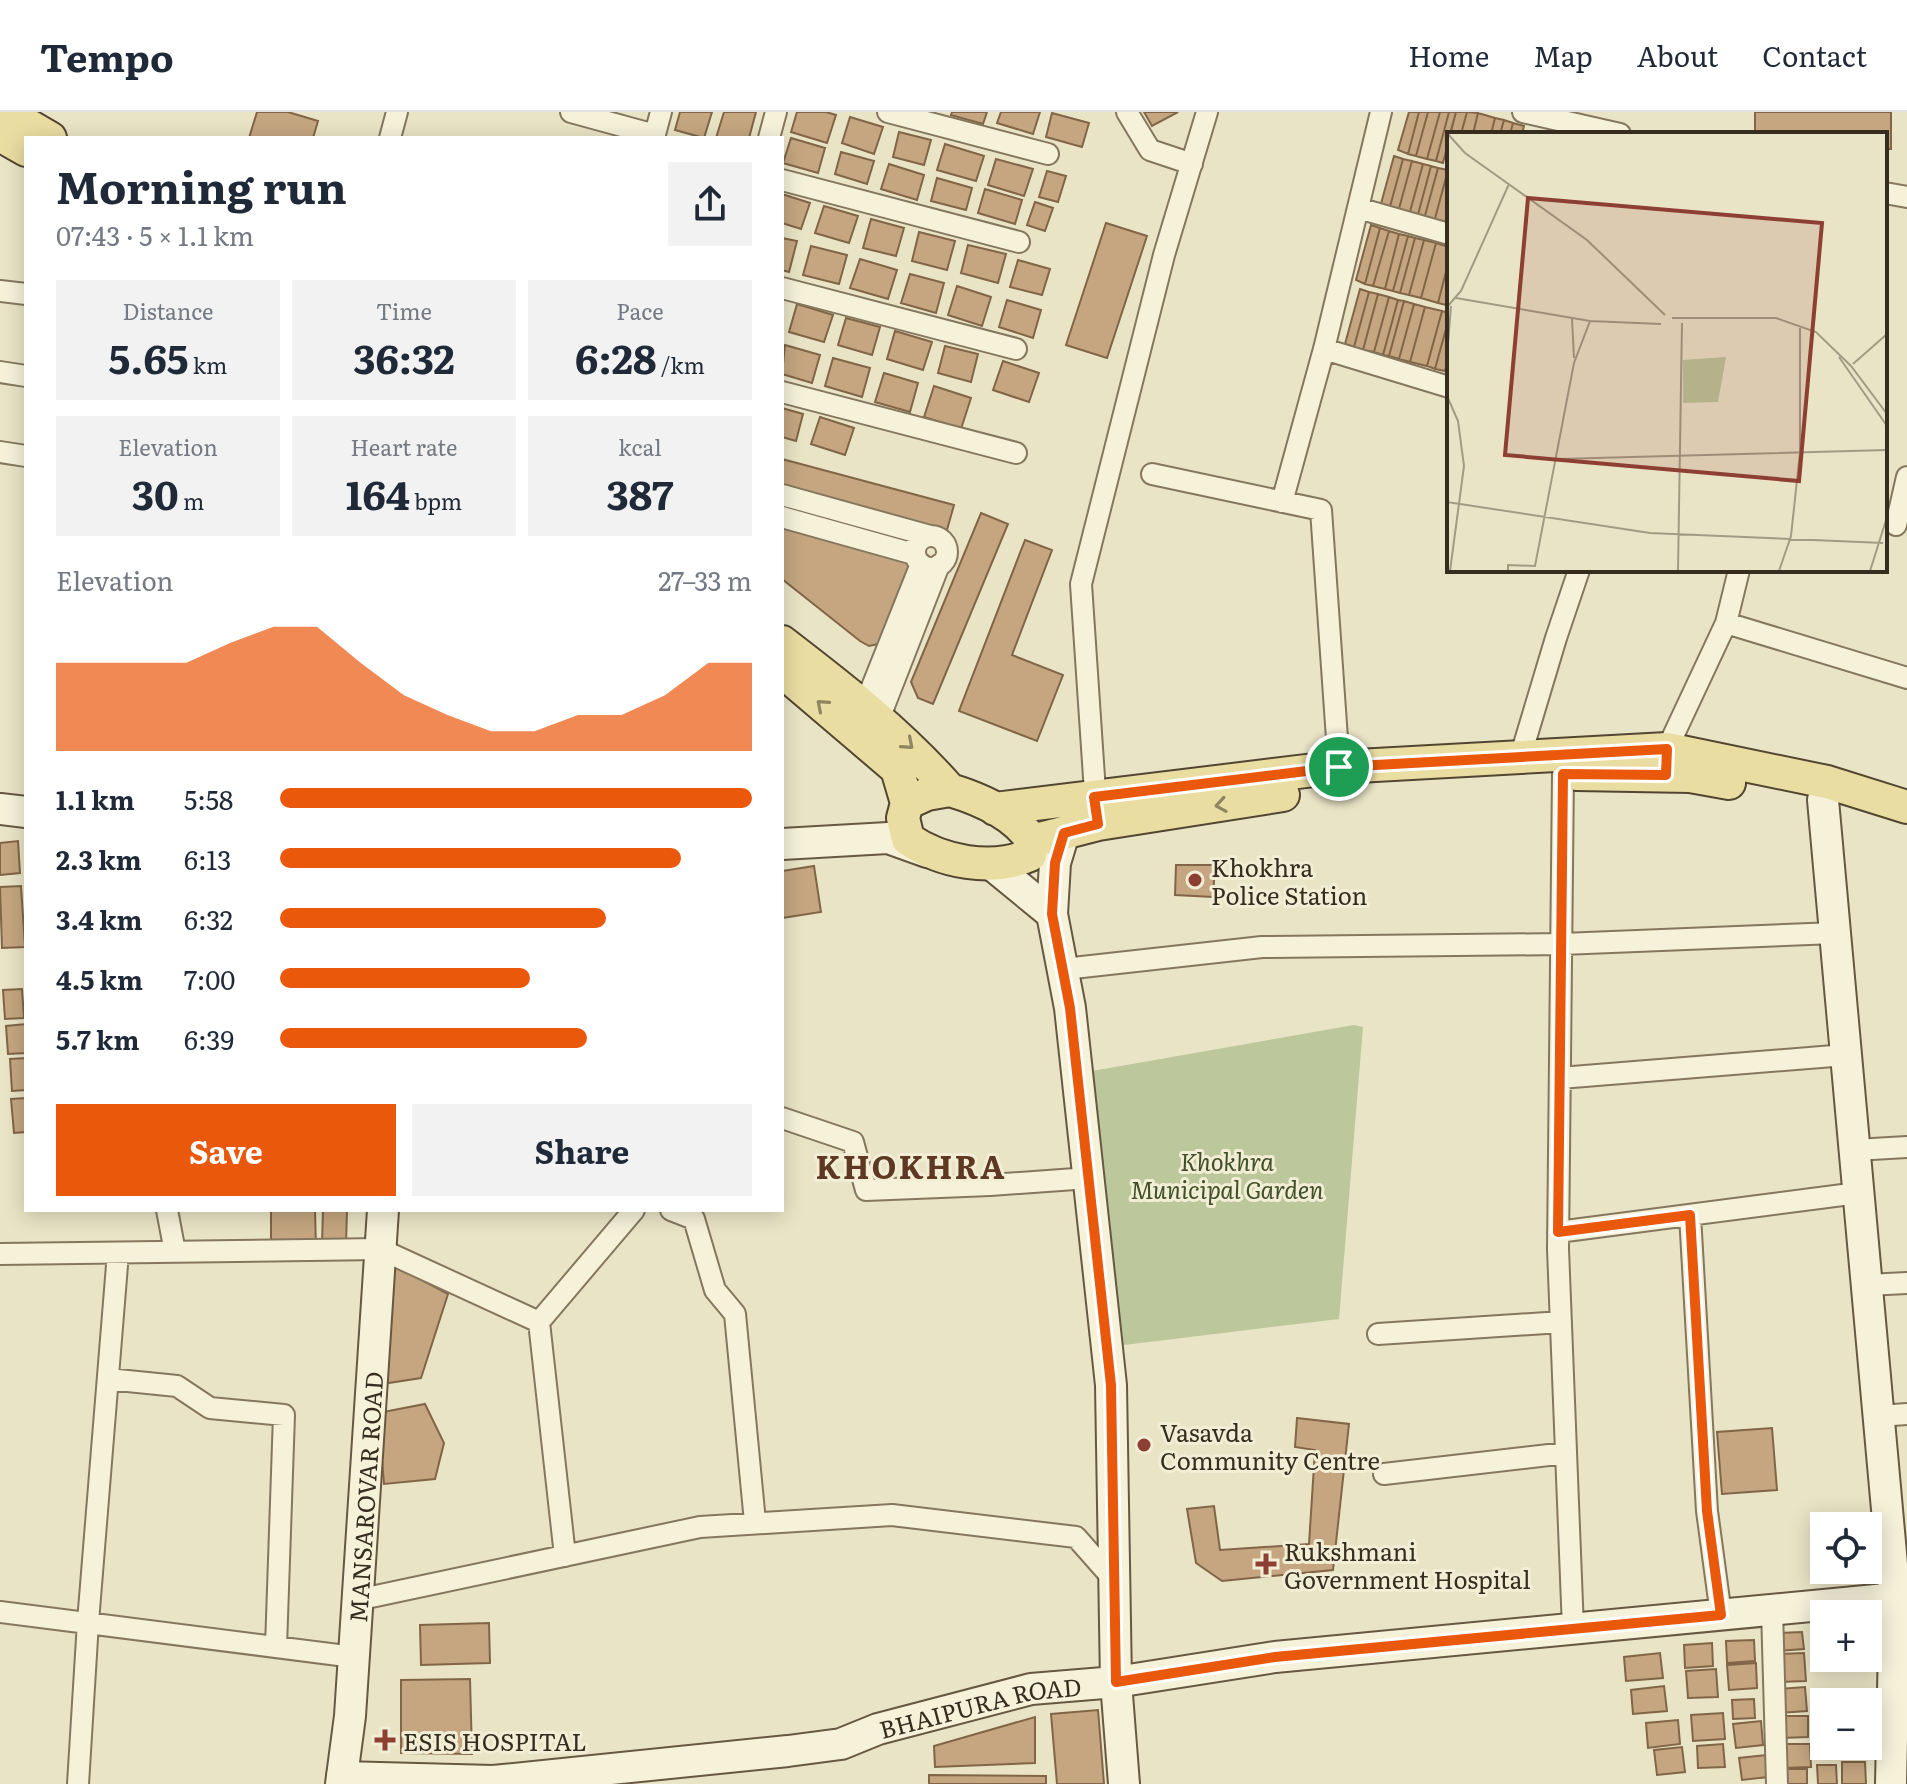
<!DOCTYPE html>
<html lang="en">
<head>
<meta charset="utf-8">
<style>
	body { margin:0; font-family:Literata,serif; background:#f2f2f3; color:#1f2937; height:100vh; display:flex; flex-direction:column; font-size:30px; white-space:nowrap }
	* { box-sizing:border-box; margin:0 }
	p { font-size:26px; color:#747a83 }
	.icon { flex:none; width:44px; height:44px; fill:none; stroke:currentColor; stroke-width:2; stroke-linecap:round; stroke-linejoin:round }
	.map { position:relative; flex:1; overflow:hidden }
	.sheet { position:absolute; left:24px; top:24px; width:760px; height:1076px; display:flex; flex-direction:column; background:#fff; border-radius:0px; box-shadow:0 4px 20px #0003 }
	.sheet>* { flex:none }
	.fabs { position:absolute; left:1810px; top:1400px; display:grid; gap:16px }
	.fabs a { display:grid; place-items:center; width:72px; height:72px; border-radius:0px; background:#fff; box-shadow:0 4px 20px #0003; font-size:40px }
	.pin { position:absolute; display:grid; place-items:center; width:68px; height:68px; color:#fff; margin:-34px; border:4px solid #fff; border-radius:50%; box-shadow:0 2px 8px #0007 }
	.round { display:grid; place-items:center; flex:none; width:84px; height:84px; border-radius:0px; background:#f2f2f3 }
	.overview { display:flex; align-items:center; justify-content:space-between; height:136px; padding:0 32px }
	h1 { font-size:44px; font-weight:700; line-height:60px }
	.metrics { display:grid; grid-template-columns:repeat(3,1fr); gap:12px; height:136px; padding:8px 32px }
	.metrics div { display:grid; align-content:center; border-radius:0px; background:#f2f2f3; text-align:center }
	.metrics b { font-size:40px; font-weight:700 }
	.metrics small { font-size:22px; font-weight:400 }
	.metrics p { font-size:22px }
	.chart { height:224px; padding:16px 32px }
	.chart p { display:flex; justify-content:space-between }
	.chart svg { width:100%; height:144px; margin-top:8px; fill:#ea580c; opacity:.7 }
	.cta { display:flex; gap:16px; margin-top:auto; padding:16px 32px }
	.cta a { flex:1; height:92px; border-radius:0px; background:#ea580c; color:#fff; font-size:32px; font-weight:700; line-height:92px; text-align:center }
	.cta a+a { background:#f2f2f3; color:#1f2937 }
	ul { padding:0 32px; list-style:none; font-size:26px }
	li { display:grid; grid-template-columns:128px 96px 1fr; align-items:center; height:60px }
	li i { height:20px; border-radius:10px; background:#ea580c }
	header { display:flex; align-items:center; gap:48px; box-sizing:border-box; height:112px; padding:0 40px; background:#fff; border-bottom:2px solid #e0e1e3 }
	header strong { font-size:38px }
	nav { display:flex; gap:44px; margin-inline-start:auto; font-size:28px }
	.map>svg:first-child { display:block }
</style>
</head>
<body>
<header>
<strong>Tempo</strong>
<nav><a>Home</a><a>Map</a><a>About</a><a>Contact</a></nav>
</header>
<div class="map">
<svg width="1907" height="1672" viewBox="0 0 1907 1672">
	<rect width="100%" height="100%" fill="#eae4c6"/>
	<path fill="#bcc79b" d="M1354 913 1363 915 1339 1207 1116 1234 1092 959Z"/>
	<path fill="#c5a680" stroke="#816546" stroke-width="2" d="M257 0H288L318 9 313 26H249Z
		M680 0H712L704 26 675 18Z
		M724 0H756L749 26H716Z
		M797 0H826L836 3 827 31 791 20Z
		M952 0H987L983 12 951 3Z
		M1001 0H1040L1033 22 997 11Z
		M1144 0H1178L1152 14Z
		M1409 0H1419L1408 42 1398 38Z
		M1419 0H1428L1416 44 1408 42Z
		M1428 0H1440L1427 47 1416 44Z
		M1440 0H1449L1436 49 1427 47Z
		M1449 0H1456L1443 51 1436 49Z
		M1456 0H1467L1461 22H1450Z
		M1467 0 1478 1 1473 22H1461Z
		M1755 0H1891V37H1885V22H1755Z
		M1052 1 1089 11 1082 35 1046 25Z
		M1478 1 1495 6 1491 22H1473Z
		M850 5 883 15 874 42 842 31Z
		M1495 6 1504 8 1500 22H1491Z
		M1504 8 1513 11 1510 22H1500Z
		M1513 11 1524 14 1522 22H1510Z
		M899 20 931 28 924 53 893 45Z
		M791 26 825 36 818 61 783 51Z
		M945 32 984 44 976 69 937 58Z
		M841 40 874 49 867 72 835 62Z
		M1394 44 1403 47 1388 102 1379 99Z
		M996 47 1033 57 1024 84 988 73Z
		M1403 47 1412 49 1397 104 1388 102Z
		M1412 49 1423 52 1408 107 1397 104Z
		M889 52 924 63 917 88 881 77Z
		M1423 52 1431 54 1416 110 1408 107Z
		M1431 54 1438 56 1423 111 1416 110Z
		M1438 56 1448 58 1433 114 1423 111Z
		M1448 58 1449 99 1444 117 1433 114Z
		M1047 59 1066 64 1058 90 1039 85Z
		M937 66 972 76 966 98 931 89Z
		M985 77 1022 88 1015 112 978 101Z
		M782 82 810 91 801 117 782 111Z
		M1035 90 1053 96 1045 119 1027 113Z
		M824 94 858 104 849 131 815 121Z
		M871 107 904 116 896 144 863 136Z
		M1106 111 1147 124 1107 246 1066 233Z
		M1371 113 1380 116 1365 172 1356 168Z
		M1380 116 1389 119 1373 174 1365 172Z
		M1389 119 1399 122 1385 177 1373 174Z
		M919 120 955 129 947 158 912 149Z
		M1399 122 1408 124 1393 179 1385 177Z
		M1408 124 1415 126 1400 181 1393 179Z
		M782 126 797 129 789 160 782 158Z
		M1415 126 1424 128 1409 183 1400 181Z
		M1424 128 1436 131 1421 186 1409 183Z
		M1436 131 1449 135V148L1438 191 1421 186Z
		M968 133 1006 142 998 171 961 161Z
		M811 134 847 143 839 172 803 163Z
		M860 147 897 158 888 187 850 176Z
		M1018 148 1050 157 1042 183 1010 175Z
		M1449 148V182L1446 193 1438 191Z
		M910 162 944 171 936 201 901 191Z
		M957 174 991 185 982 214 948 203Z
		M1360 177 1369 180 1354 235 1345 232Z
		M1369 180 1378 182 1363 238 1354 235Z
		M1378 182 1389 185 1374 240 1363 238Z
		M1389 185 1398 188 1383 243 1374 240Z
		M1007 188 1041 198 1033 226 999 215Z
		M1398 188 1404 189 1389 244 1383 243Z
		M1404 189 1414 192 1399 247 1389 244Z
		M797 192 833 203 824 230 789 220Z
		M1414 192 1425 195 1410 250 1399 247Z
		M1425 195 1442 199 1427 254 1410 250Z
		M1442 199 1449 201V206L1435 257 1427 254Z
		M846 206 880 215 872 243 838 233Z
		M1449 206V246L1445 259 1435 257Z
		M895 219 932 230 923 258 887 247Z
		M785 233 820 243 812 271 782 262Z
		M945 234 978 242 971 270 938 261Z
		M833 246 870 256 862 285 825 274Z
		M1003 249 1039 261 1029 290 993 278Z
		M884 261 918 271 910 300 875 290Z
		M934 274 971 286 961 317 924 305Z
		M782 296 803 302 796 329 782 325Z
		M820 305 854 316 845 343 811 332Z
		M782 347 954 393 947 418 782 373Z
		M981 401 1008 412 933 592 918 586 911 570Z
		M782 405 914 442 879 532 869 534 860 529 782 467Z
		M1025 428 1052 438 1012 543 1063 563 1037 629 959 599Z
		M18 729 20 761 0 763V731Z
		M1176 753H1215L1213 785 1175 783Z
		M814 754 821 800 782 806V759Z
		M21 774 25 835 2 836 0 775Z
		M22 877 24 906 5 907 3 878Z
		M26 912V941L8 942 6 914Z
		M26 946V978L12 979 10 947Z
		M26 986V1020L14 1021 11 987Z
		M271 1098H315L316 1135H271Z
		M323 1098H347L346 1132 322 1131Z
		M396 1154 448 1182 421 1266 382 1272 388 1155Z
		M425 1292 444 1331 435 1367 384 1372 378 1301Z
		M1297 1306 1349 1312 1333 1458 1222 1469 1196 1451 1187 1397 1214 1394 1220 1438 1309 1432 1315 1338 1295 1335Z
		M1772 1316 1777 1378 1722 1382 1717 1320Z
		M489 1511 490 1551 421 1553 420 1513Z
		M1802 1520 1804 1537 1777 1539 1776 1521Z
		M1754 1528 1755 1549 1727 1551 1726 1529Z
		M1712 1531 1713 1554 1685 1556 1684 1533Z
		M1660 1541 1663 1566 1626 1569 1624 1545Z
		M1804 1541 1806 1569 1778 1570 1776 1542Z
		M1756 1551 1757 1576 1729 1578 1727 1553Z
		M1716 1557 1718 1585 1688 1586 1686 1559Z
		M470 1567 472 1642 401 1641V1568Z
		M1664 1574 1667 1599 1633 1602 1631 1578Z
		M1805 1575 1807 1599 1779 1601 1777 1577Z
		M1754 1587 1755 1606 1733 1607 1732 1588Z
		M1098 1598 1104 1672H1057L1051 1602Z
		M1723 1601 1725 1627 1693 1629 1691 1603Z
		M1782 1604H1808V1625L1782 1626Z
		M1035 1605V1651L935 1655 934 1634Z
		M1678 1608 1680 1632 1648 1636 1646 1611Z
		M1761 1609 1763 1633 1736 1636 1733 1612Z
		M1818 1614H1824V1634H1841V1641L1818 1642Z
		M1723 1632 1725 1655 1698 1656 1697 1634Z
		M1780 1632H1810L1811 1655 1781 1656Z
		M1843 1634H1866V1642L1843 1643Z
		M1682 1635 1685 1660 1657 1663 1654 1638Z
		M1766 1643 1768 1665 1742 1668 1739 1646Z
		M1842 1650H1865L1866 1672H1842Z
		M1817 1653H1836L1837 1672H1818Z
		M1779 1657H1807V1672H1779Z
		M929 1663 1046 1664V1672H929Z"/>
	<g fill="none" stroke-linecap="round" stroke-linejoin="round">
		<defs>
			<path id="street" d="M571 0 655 23
				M888 0 1048 42
				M1127 0 1150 38 1192 52
				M1523 0 1620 22
				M390 26 397 0
				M654 26 661 0
				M769 26 776 0
				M782 68 1019 130
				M1885 81 1907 85
				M1358 96 1449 122
				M782 176 1016 237
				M0 179 26 182
				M1324 237 1449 275
				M0 260 26 264
				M782 280 1016 341
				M0 340 26 344
				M1152 362 1321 398 1339 655
				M782 383 930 424
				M1282 390 1324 237 1381 0
				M782 405 914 442
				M1896 413 1907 365
				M915 440a16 16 0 1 1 32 0a16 16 0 1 1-32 0Z
				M1726 511 1907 566
				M864 595 921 452
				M879 607 939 453
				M1520 646 1556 526 1579 458
				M1667 648V637L1726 511 1739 458
				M1563 662 1558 1137 1573 1517
				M1096 695 1081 472 1164 143 1207 0
				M1064 857 1262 835 1562 832 1835 821
				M1560 966 1846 943
				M782 1006 853 1030 866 1078 990 1073 1089 1066
				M1855 1038 1907 1035
				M167 1098 175 1140
				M671 1098 694 1107 715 1178 735 1202 755 1410
				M1690 1103 1707 1399 1721 1503
				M1558 1120 1858 1081
				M0 1142 380 1137 539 1210 634 1098
				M1867 1173 1907 1171
				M539 1210 565 1444
				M1378 1222 1561 1210
				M108 1267 177 1274 210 1296 284 1303 276 1535
				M1879 1304 1907 1302
				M1384 1362 1566 1341
				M357 1488 700 1415 892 1403 1076 1425 1114 1468
				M1772 1498 1777 1672
				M0 1500 354 1545
				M78 1672 88 1510 118 1141"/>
			<g id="secondary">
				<path d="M1823 688 1895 1486 1891 1672"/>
				<path d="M0 697 26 700"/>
				<path d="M1064 721 1055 751 1052 802 1070 896 1111 1273 1116 1570 1124 1672"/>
				<path d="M782 732 888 726 927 740"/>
				<path d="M991 752 1052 802"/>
				<path id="s1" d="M342 1665 493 1669 788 1639 841 1632 878 1617 1031 1577 1116 1570 1275 1545 1907 1485"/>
				<path id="s2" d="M341 1672 350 1604 383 1098"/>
			</g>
			<path id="primary" d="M5 0 50 26
				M0 23 26 38
				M782 530C842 576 900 621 950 678
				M782 559 897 657 907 691
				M1576 662 1690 664 1729 671
				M950 678C980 687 1015 702 1032 729L1030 743C992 760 941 750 908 727L903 706 907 691 927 682Z
				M995 697 1339 655 1667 637 1827 670 1907 695
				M1032 729 1098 712 1283 683"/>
		</defs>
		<use href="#street" stroke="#84775e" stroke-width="24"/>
		<use href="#secondary" stroke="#665841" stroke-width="34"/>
		<use href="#primary" stroke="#524531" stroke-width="36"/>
		<use href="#street" stroke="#f6f1d9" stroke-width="20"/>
		<use href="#secondary" stroke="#f6f1d9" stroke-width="30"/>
		<use href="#primary" stroke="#eadda2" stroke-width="32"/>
	</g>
	<defs><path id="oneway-chevron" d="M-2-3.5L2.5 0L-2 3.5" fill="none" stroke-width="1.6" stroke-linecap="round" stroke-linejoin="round" transform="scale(2)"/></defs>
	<g stroke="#908561">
		<use href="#oneway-chevron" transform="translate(822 593) rotate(-139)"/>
		<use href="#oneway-chevron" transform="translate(908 632) rotate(41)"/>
		<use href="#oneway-chevron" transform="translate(1221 693) rotate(171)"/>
	</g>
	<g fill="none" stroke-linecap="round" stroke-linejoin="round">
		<defs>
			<path id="route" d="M1667 637 1666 663 1563 662 1558 1120 1690 1103 1707 1399 1721 1503 1275 1545 1116 1570 1111 1273 1070 896 1052 802 1055 751 1064 721 1098 712 1094 685 1339 655Z"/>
		</defs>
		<use href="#route" stroke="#fff" stroke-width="16"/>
		<use href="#route" stroke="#ea580c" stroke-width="10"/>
	</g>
	<g fill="#8d3f33" stroke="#f2eed5" stroke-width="3">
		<circle cx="1195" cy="768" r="8"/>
		<circle cx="1144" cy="1333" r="8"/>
		<path d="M1262 1440h8v8h8v8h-8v8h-8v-8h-8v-8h8z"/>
		<path d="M381 1616h8v8h8v8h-8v8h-8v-8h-8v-8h8z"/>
	</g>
	<g text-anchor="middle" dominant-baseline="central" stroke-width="6" stroke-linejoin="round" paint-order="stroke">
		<g font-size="24" fill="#362d20" stroke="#f2eed5" text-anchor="start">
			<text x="1211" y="754">Khokhra<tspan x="1211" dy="28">Police Station</tspan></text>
			<text x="1160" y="1319">Vasavda<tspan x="1160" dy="28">Community Centre</tspan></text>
			<text x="1284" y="1438">Rukshmani<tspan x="1284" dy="28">Government Hospital</tspan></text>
			<text x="403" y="1628">ESIS HOSPITAL</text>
		</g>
		<g font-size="24" font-style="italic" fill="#415028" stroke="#f2eed5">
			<text x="1227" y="1048">Khokhra<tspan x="1227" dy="28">Municipal Garden</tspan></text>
		</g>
		<g font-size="24" fill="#362d20" stroke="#f2eed5">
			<text stroke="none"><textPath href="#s2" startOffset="288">MANSAROVAR ROAD</textPath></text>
			<text stroke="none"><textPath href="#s1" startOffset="646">BHAIPURA ROAD</textPath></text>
		</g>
		<g font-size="32" font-weight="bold" letter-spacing="2" fill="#5e3823" stroke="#f2eed5">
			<text x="911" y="1053">KHOKHRA</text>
		</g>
	</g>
	<g transform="translate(1447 20)">
		<rect width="440" height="440" fill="#eae4c6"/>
		<path d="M279 225 271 270 236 271V228Z" fill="#bcc79b"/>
		<path fill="none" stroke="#a29b84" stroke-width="2" d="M0 1 18 21 140 108 218 183M9 166 143 189 214 192M0 175 14 159 62 52M225 186H329L369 200 404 234 440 282M125 187 127 226M0 224 4 174M392 225 440 294M406 232 440 202M0 264 11 289 17 334 3 439M111 327 440 318M0 370 203 401 436 411M61 439V433L88 434 127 231 143 189M231 439 235 191M332 439 344 404 353 320V196M423 439 440 385"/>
		<path fill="#8d3f33" fill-opacity="0.15" stroke="#8d3f33" stroke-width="4" d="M81 66 375 91 352 349 58 323Z"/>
		<rect width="440" height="440" fill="none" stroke="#362d20" stroke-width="4"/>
	</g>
</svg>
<div class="fabs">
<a><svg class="icon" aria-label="locate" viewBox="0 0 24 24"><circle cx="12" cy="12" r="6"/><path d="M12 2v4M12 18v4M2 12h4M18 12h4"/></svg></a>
<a>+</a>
<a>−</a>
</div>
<div class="pin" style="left:1339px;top:655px;background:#1e9e55"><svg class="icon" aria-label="arrive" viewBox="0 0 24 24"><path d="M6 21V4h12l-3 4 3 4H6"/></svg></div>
<section class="sheet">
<div class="overview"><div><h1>Morning run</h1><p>07:43 · 5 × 1.1 km</p></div><a class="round"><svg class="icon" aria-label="share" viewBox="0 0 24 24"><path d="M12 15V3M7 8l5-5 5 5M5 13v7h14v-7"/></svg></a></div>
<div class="metrics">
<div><p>Distance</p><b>5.65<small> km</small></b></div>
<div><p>Time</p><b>36:32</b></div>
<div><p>Pace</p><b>6:28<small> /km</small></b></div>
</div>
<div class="metrics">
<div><p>Elevation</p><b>30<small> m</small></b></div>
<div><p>Heart rate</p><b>164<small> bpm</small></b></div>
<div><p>kcal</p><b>387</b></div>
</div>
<div class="chart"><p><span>Elevation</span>27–33 m</p>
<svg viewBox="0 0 160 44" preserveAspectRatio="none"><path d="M0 44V17L10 17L20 17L30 17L40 11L50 6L60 6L70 17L80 27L90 33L100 38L110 38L120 33L130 33L140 27L150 17L160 17V44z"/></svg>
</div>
<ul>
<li><b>1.1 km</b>5:58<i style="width:100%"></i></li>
<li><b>2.3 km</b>6:13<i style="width:85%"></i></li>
<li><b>3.4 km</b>6:32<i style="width:69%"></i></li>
<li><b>4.5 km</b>7:00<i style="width:53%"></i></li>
<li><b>5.7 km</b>6:39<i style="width:65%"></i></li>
</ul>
<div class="cta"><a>Save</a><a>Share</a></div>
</section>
</div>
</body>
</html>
